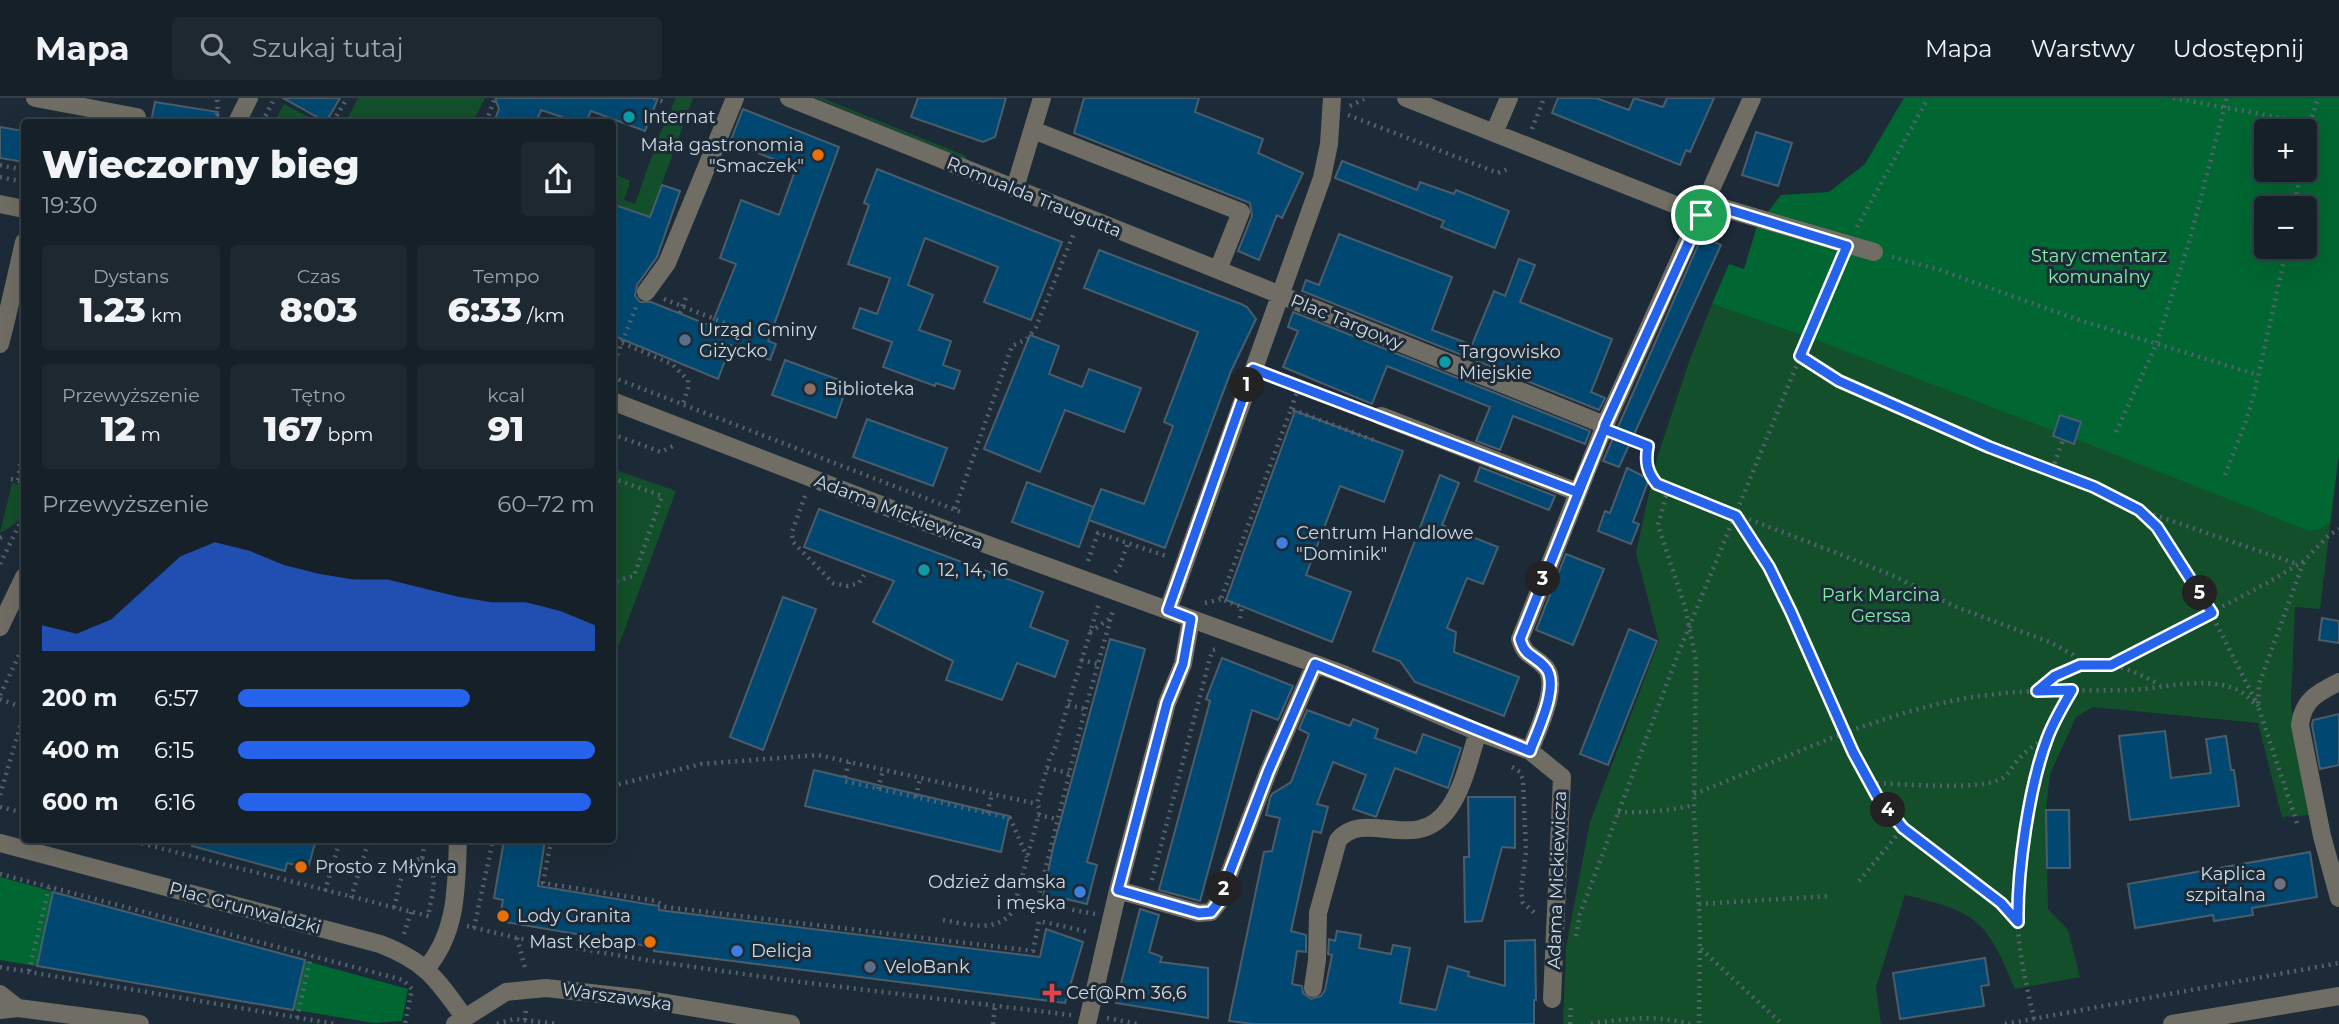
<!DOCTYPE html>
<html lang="pl">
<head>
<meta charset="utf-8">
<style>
	body { margin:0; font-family:Montserrat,sans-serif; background:#1e2831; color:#f1f3f6; height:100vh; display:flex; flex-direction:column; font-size:26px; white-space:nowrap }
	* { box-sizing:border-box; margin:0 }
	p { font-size:23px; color:#9da3a8 }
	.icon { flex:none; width:38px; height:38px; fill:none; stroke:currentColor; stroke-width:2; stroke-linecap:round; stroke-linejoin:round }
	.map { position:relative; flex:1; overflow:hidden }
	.sheet { position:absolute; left:21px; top:21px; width:595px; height:724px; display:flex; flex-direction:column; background:#152029; border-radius:7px; box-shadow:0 7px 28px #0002,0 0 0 2px #343e46 }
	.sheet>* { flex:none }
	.fabs { position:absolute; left:2254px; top:21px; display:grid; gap:14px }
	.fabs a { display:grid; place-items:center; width:63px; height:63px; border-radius:7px; background:#152029; box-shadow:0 7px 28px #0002,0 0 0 2px #343e46; font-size:35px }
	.pin { position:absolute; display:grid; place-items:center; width:60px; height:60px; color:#fff; margin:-30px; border:4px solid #fff; border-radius:50%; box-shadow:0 2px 7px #0007 }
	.km { position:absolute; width:35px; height:35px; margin:-18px; border-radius:50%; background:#222; color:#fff; font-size:19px; line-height:35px; text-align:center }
	.round { display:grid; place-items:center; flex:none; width:74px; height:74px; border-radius:7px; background:#1e2831 }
	.headline { display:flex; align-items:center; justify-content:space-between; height:119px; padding:0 21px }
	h1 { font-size:38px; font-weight:800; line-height:52px }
	.stats { display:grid; grid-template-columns:repeat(3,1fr); gap:10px; height:119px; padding:7px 21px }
	.stats div { display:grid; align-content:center; border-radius:7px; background:#1e2831; text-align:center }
	.stats b { font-size:35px; font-weight:800 }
	.stats small { font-size:19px; font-weight:400 }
	.stats p { font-size:19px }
	.chart { height:196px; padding:14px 21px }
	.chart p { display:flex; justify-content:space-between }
	.chart svg { width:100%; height:126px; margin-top:7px; fill:#2563eb; opacity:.7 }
	ul { padding:0 21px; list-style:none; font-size:23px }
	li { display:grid; grid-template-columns:112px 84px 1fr; align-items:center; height:52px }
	li i { height:18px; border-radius:9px; background:#2563eb }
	header { display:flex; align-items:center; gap:42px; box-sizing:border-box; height:98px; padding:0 35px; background:#152029; border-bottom:2px solid #343e46 }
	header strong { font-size:33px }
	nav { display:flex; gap:38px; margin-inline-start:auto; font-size:24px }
	.search { width:490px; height:63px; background:#1e2831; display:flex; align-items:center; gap:18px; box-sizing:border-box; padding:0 24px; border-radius:7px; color:#9da3a8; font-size:26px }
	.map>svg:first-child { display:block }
</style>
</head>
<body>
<header>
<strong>Mapa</strong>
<div class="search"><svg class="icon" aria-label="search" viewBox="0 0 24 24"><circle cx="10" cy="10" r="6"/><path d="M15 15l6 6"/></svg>Szukaj tutaj</div>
<nav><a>Mapa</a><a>Warstwy</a><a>Udostępnij</a></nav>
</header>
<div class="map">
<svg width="2339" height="926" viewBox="0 0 2339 926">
	<rect width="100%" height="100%" fill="#1c2b37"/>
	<path fill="#144f2b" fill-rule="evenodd" d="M358 0H485L473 24H357L348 20Z
		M676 0H693L650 119 613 106V76L629 82V88L624 102 635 106 659 38Z
		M816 0H822L966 58V61Z
		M1953 0H2339V356L2320 511 2295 509 2291 607 2311 717 2282 719 2258 625 2093 609 2076 619 2050 676 2046 712 2048 811 2068 832 2080 879 2015 891C1987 822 1977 814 1905 797L1876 889 1881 926H1563L1566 849 1590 724 1659 543 1636 455 1642 427 1657 360 1690 261 1712 206 1827 246ZM2266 33H2305V72H2266ZM2266 110H2305V149H2266Z
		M284 6 318 24H274Z
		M613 371 676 393 613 563 612 371Z
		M12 385 24 387C25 414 25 422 0 435Z"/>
	<path fill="#006632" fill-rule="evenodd" d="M1904 0H2339V356L2330 424 2320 431 2309 433 2076 341 2074 346 2053 338 2054 333 1827 246 1712 206 1729 166 1744 171 1757 128 1781 97 1829 94 1865 66ZM2266 33H2305V72H2266ZM2266 110H2305V149H2266Z
		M0 779 408 891 402 923 373 925 0 862Z"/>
	<path fill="#004871" stroke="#4b5d6a" stroke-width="2" d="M283 0H340L326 24Z
		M495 0H658L645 33 591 13 586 24H577L541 12 536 24H494L499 11Z
		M918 0H1006L995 39 983 44 911 19Z
		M1084 0H1199L1195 14 1263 41 1258 55 1303 75 1282 120 1277 117 1259 162 1238 153 1252 118 1250 105 1074 35Z
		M1558 0H1596L1629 12 1634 0 1663 9 1667 0H1714L1690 54 1686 52 1680 67 1552 15Z
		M155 4 218 14 217 24H151Z
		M743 11 839 49 768 243 776 246 770 262 731 247 718 281 612 237V106L650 119 662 87 680 93 657 159 637 187 635 198 640 204H651L711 228 736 166 720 160 741 102 779 117 796 70 730 44Z
		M0 29 24 33V64L0 60Z
		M1756 34 1792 45 1778 88 1742 77Z
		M1342 63 1417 92 1420 84 1454 96 1456 92 1509 113 1495 150 1441 129 1444 123 1335 80Z
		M877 71 1062 144 1031 222 984 204 998 169 925 140 908 187 933 197 919 232 951 243 943 267 960 273 954 291 936 285 935 288 883 269 892 244 853 230 860 210 877 216 890 180 848 166 869 107 864 105Z
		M1339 136 1452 179 1432 232 1472 247 1494 193 1505 198 1519 161 1535 167 1520 204 1612 241 1591 294 1605 300 1599 312 1302 193 1306 182 1319 187Z
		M1702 138 1721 147 1619 369 1603 363Z
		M1099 152 1241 206 1247 209 1256 221 1231 273 1165 450 1089 422 1079 449 1012 424 1027 384 1094 409 1089 421 1101 391 1144 406 1173 328 1164 324 1198 234 1084 190Z
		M1293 214 1590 333 1585 346 1513 318 1500 352 1476 343 1490 309 1387 268 1372 306 1283 269 1298 233 1288 229Z
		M1030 237 1059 248 1049 276 1082 289 1089 271 1141 290 1124 334 1065 312 1040 374 984 351Z
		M785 262 848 285 836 320 772 297Z
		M1295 313 1403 353 1384 404 1340 388 1306 477 1351 494 1332 544 1226 502Z
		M2060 317 2081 324 2074 346 2053 338Z
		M867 321 947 350 933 388 853 359Z
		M1480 369 1555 398 1549 412 1475 383Z
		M1627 370 1649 381 1633 424 1639 426 1631 446 1598 433 1605 413 1610 415Z
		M1440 377 1459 385 1442 427 1498 449 1483 486 1467 480 1447 530 1456 534 1454 554 1519 579 1504 618 1415 584 1400 563 1373 553Z
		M819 411 1043 494 1030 529 1068 543 1055 579 1017 565 1002 602 946 582 953 563 873 524 894 483 804 449Z
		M1566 456 1604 471 1573 547 1536 532Z
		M783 499 816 511 763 652 730 639Z
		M2322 520 2339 523V545L2319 542Z
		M1629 531 1657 543 1608 667 1580 656Z
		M1110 541 1145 551 1087 764 1097 767 1087 806 1066 801V804L1043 799 1053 750Z
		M1222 560 1293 588 1278 622 1252 612 1200 803 1159 792 1210 603 1206 601Z
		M1307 612 1350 628 1353 621 1378 631 1375 640 1416 655 1423 636 1461 650 1448 690 1395 670 1376 719 1353 711 1366 677 1333 664 1317 706 1328 709 1321 735 1313 733 1291 833 1306 837V854L1297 853 1292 886 1302 888 1303 895 1311 901 1321 898 1325 892 1332 857 1328 856 1329 841 1335 843 1337 833 1361 837 1359 850 1391 856 1393 847 1410 850 1400 905 1436 912 1448 868 1469 874 1468 878 1505 888V843L1535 842 1536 902H1534V926H1253L1229 923 1264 754 1272 753 1280 720 1266 717 1270 700 1272 696 1291 684 1309 636 1299 631Z
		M2339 616V667L2320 671 2312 627 2313 622Z
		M2165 633 2171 680 2211 675 2206 641 2226 638 2231 672H2234L2239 708 2130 722 2119 638Z
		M814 672 1009 718 1001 754 805 708Z
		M1468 699H1515V750L1502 749 1482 823 1465 824 1464 759H1469Z
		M2046 712H2069L2070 770H2047Z
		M193 742H316L308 770 287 765 285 773 192 748Z
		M504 742H545L538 788 659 808V812L1040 859 1046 831 1083 844 1065 905 654 853V849L499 823 503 802 494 800Z
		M2310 754 2317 799 2252 810 2253 817 2214 823 2213 817 2135 830 2128 786Z
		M53 794 305 862 293 912 37 868Z
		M1140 811 1159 817 1149 854 1162 859 1160 864 1208 870V920L1116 905Z
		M1985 860 1989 887 1981 888 1984 908 1900 921 1893 875Z"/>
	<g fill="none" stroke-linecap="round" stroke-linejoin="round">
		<path stroke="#54626d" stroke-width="4.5" stroke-dasharray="2 5" stroke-linecap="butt" d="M654 0 666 5
			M2173 0 2310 25
			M1350 8 1364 1
			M1348 17 1498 75 1510 70
			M214 24 218 15 217 0
			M262 24 275 0
			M333 24 347 0
			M486 24 495 0
			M1532 31 1544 0
			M2305 53 2310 25 2318 0
			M0 67 24 72
			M0 79 24 84
			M2294 110 2301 72
			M1857 129 1928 0
			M1892 159 1940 172 2073 220 2258 277
			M664 201 730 227
			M680 215 686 199
			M622 245 672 266 688 282V290L683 306
			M1800 258 1839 283 1989 349 2094 389 2139 412 2156 429 2204 501 2258 608
			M612 270 636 209
			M1270 277 1364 311
			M612 279 961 414
			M1291 311 1299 288
			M2116 334 2156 247 2190 141 2227 0
			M612 336 661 354 673 348
			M1621 338 1648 348C1645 364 1647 374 1657 386L1837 455 1896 479 1954 508 2052 545 2073 557 2080 567
			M2052 372 2063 342
			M2225 377 2246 323 2255 292 2287 149
			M612 380 662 398 634 478 612 484
			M11 381 24 384
			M18 382 22 357
			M1668 391 1658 427 1685 509 1696 562 1694 714 1700 830 1699 926
			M805 398 792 434 793 444 833 485 848 488 859 485 864 477
			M955 411 1012 248 1027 241 1036 229 1074 135
			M2140 412 2297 466
			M1736 418C1779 478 1804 546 1834 612 1847 641 1858 671 1877 697 1914 751 1976 776 2018 824
			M0 440 6 437
			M1088 463 1098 435 1169 459
			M0 466 24 417
			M1115 474 1119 470 1128 445
			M1205 505 1221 501
			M1240 520 1242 509 1221 501 1291 311 1376 343
			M1090 534 1109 521
			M1081 562 1098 566
			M2111 567 2267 485 2304 463 2328 438 2339 431
			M2038 593C2080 555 2114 561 2160 587
			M0 597 24 547
			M0 601 24 610
			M1068 607 1085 611
			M849 664 844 683 1010 720 1027 759
			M1512 669 1520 674 1523 682 1526 754 1521 793 1523 805 1536 816
			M1047 670 1069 675
			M1870 685C1900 685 1979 694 2003 680 2009 676 2012 669 2017 663 2025 653 2035 647 2046 640
			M612 688 701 666 818 657 1037 706
			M878 691 883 672
			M1694 696C1787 660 1880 613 1979 598 2029 591 2078 593 2128 592 2163 591 2204 577 2238 592 2244 595 2250 601 2255 606
			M0 697 24 615
			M916 699 920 680
			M0 709 24 715
			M1618 714C1644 715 1668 713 1694 707
			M987 715 992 696
			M1038 717 1057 721
			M2297 725 2258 608 2259 586 2304 463
			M128 742 432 819
			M429 742 441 747
			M551 742 543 785 656 803 666 809 1033 853 1039 823 1089 834
			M422 760C441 776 432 795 428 818
			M422 760 425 742
			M0 776 403 882 412 891 405 926
			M1152 782 1210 560 1213 552 1218 551
			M1859 783 1903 730
			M325 793 340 742
			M351 800 369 742
			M1699 806 1830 798
			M394 810C400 788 399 767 422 760
			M1095 816 1037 805 1083 620 1113 512
			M943 822C967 826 996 836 1013 813L1040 712 1037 706 1050 659 1054 653 1099 505
			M467 828 517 840 652 863 793 883 1071 917
			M474 830 493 742
			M404 836 411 814
			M1576 838 1580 816 1680 551 1840 162
			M517 840 526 873
			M1701 851 1782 926
			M0 869 335 926
			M29 873 49 789
			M297 920 311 858
			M1107 920 1137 926
			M2034 921C2027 890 2019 858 2018 826 2017 799 2021 772 2025 746 2034 687 2041 645 2072 593
			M525 922 526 910
			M497 926 514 921 558 926
			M993 926 995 907
			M1570 926 1571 906
			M1591 926C1625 920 1657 917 1690 926
			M2005 926 2339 865"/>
		<path stroke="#706d64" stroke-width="18" d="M35 0 137 19
			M789 0 1605 327
			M1406 0 1701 117
			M237 24 249 0
			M1033 32 1241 114 1218 172
			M1494 35 1509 0
			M1015 90 1042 0
			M1706 105 1874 154
			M0 106 24 111
			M646 194 667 165 735 0
			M0 226 5 227 24 144
			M0 246 5 227
			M612 303 933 427 1343 576 1478 634 1530 653 1562 679 1552 901
			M1381 318 1577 394
			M1168 512 1322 80 1329 46 1332 0
			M0 529 24 479
			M2339 584C2317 595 2303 602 2300 627L2322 738 2339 800
			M1530 653C1537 633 1561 586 1545 569 1533 556 1525 559 1520 541L1605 327 1752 0
			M0 745 380 846C425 863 437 881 464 919
			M1118 792 1199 815 1211 814 1218 805 1268 674 1315 566
			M426 871C458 833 456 789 458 742
			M1313 890 1317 862 1318 815 1338 742C1366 709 1416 758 1449 710 1464 689 1470 658 1478 634
			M0 896 18 910
			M0 912 18 910 140 926
			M455 926 506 894 546 890 636 900 791 926
			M1087 926 1118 792 1167 605 1183 566 1191 521
			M2172 926 2339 898"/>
	</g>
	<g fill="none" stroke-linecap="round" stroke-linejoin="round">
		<defs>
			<path id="route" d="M1701 117 1605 327 1604 331 1577 394 1253 271 1168 512 1191 521 1183 566 1167 605 1118 792 1199 815 1211 814 1218 805 1268 674 1315 566 1530 653C1537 633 1561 586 1545 569 1533 556 1525 559 1520 541L1604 331 1648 348C1645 364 1647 374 1657 386L1736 418 1769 469 1791 514 1853 654 1877 698 1903 730 2001 805 2018 824C2017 773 2029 689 2047 641 2053 624 2063 608 2072 592L2037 593 2055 578 2080 567H2111L2212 515 2157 429 2139 412 2094 389 1989 349 1839 283 1800 258 1847 148 1706 105 1701 117"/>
		</defs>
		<use href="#route" stroke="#fff" stroke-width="14"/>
		<use href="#route" stroke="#2563eb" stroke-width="9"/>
	</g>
	<g fill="#0f9aa8" stroke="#1c2b37" stroke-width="2.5">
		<circle cx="629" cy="19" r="7"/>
		<circle cx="1445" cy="264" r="7"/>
		<circle cx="924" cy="472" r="7"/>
	</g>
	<g fill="#e8710a" stroke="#1c2b37" stroke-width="2.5">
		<circle cx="818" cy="57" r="7"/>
		<circle cx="301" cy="769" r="7"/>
		<circle cx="503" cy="818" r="7"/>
		<circle cx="650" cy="844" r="7"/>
	</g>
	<g fill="#5c6f8a" stroke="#1c2b37" stroke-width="2.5">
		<circle cx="685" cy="242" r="7"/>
		<circle cx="870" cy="869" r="7"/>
	</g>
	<circle fill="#8d6e63" stroke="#1c2b37" stroke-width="2.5" cx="810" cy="291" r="7"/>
	<g fill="#3f7fe0" stroke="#1c2b37" stroke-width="2.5">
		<circle cx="1282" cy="445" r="7"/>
		<circle cx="1080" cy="794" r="7"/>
		<circle cx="737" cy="853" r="7"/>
	</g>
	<circle fill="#6b7280" stroke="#1c2b37" stroke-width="2.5" cx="2280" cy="786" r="7"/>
	<path fill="#e0444e" stroke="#1c2b37" stroke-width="2.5" d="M1048.5 884.5h7v7h7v7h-7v7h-7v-7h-7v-7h7z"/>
	<g text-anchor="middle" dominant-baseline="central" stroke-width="6" stroke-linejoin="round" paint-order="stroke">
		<g font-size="18" fill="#d0dae2" stroke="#1c2b37" text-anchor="start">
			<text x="643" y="19">Internat</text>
			<text x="804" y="47" text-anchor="end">Mała gastronomia<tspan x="804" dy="21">"Smaczek"</tspan></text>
			<text x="699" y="232">Urząd Gminy<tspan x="699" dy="21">Giżycko</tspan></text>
			<text x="1459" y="254">Targowisko<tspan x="1459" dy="21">Miejskie</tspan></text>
			<text x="824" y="291">Biblioteka</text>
			<text x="1296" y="435">Centrum Handlowe<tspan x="1296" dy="21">"Dominik"</tspan></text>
			<text x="938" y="472">12, 14, 16</text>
			<text x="315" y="769">Prosto z Młynka</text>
			<text x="2266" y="776" text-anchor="end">Kaplica<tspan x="2266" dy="21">szpitalna</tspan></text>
			<text x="1066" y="784" text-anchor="end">Odzież damska<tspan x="1066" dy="21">i męska</tspan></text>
			<text x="517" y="818">Lody Granita</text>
			<text x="636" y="844" text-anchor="end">Mast Kebap</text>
			<text x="751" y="853">Delicja</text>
			<text x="884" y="869">VeloBank</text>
			<text x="1066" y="895">Cef@Rm 36,6</text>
		</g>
		<g font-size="18" fill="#d0dae2" stroke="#1c2b37">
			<text transform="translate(1034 99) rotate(22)">Romualda Traugutta</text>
			<text transform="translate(1347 224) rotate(22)">Plac Targowy</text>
			<text transform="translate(899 414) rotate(21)">Adama Mickiewicza</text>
			<text transform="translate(1557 782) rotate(-88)">Adama Mickiewicza</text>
			<text transform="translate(245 810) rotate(15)">Plac Grunwaldzki</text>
			<text transform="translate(617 899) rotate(8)">Warszawska</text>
		</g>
		<g font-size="18" fill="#80eea2" stroke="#1c2b37">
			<text x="2099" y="158">Stary cmentarz<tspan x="2099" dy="21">komunalny</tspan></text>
			<text x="1881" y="497">Park Marcina<tspan x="1881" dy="21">Gerssa</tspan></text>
		</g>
	</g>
</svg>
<div class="fabs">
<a>+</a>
<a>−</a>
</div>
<div class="pin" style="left:1701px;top:117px;background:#1e9e55"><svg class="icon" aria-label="arrive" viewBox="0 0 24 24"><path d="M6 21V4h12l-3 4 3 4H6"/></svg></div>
<b class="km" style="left:1247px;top:287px">1</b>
<b class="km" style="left:1224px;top:791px">2</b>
<b class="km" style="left:1543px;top:481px">3</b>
<b class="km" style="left:1888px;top:712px">4</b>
<b class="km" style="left:2200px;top:495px">5</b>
<section class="sheet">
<div class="headline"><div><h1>Wieczorny bieg</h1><p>19:30</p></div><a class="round"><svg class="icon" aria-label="share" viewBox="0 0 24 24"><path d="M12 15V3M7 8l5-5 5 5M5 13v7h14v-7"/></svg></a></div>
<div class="stats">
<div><p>Dystans</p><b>1.23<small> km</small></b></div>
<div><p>Czas</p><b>8:03</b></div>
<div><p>Tempo</p><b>6:33<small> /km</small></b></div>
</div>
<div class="stats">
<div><p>Przewyższenie</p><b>12<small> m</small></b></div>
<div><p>Tętno</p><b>167<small> bpm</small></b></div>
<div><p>kcal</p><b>91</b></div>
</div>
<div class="chart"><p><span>Przewyższenie</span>60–72 m</p>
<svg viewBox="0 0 160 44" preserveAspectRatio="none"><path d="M0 44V35L10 38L20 33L30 22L40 11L50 6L60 9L70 14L80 17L90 19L100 19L110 22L120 25L130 27L140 27L150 30L160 35V44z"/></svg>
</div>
<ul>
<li><b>200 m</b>6:57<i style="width:65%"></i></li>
<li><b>400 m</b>6:15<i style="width:100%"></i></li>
<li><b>600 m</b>6:16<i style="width:99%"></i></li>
</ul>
</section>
</div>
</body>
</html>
